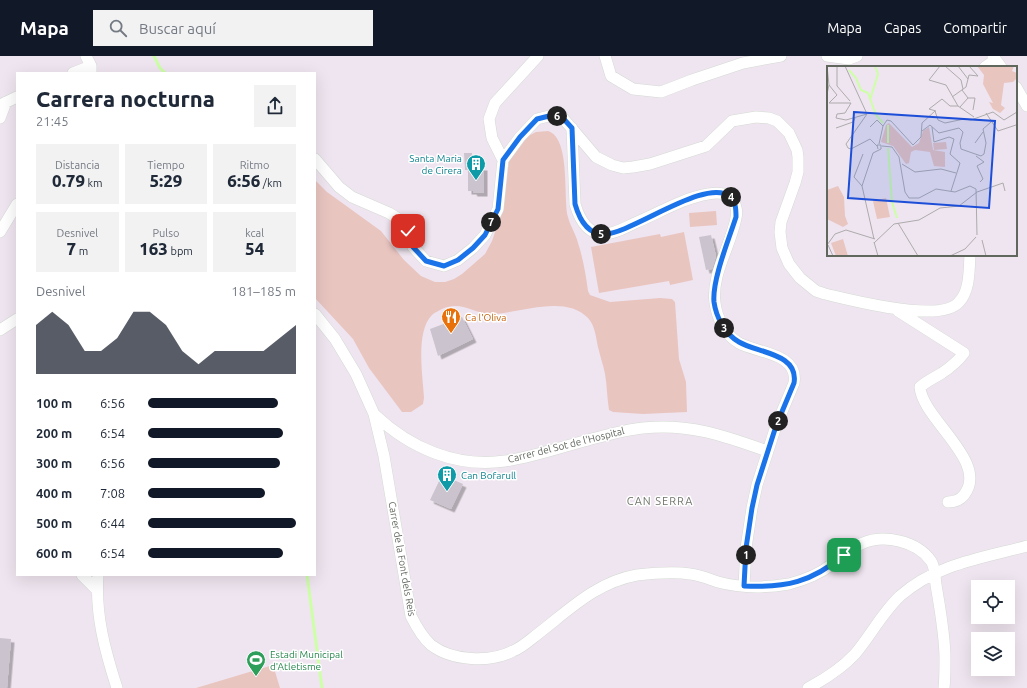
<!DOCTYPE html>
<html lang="es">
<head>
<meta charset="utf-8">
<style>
	body { margin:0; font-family:Ubuntu,sans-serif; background:#f2f2f3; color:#1f2937; height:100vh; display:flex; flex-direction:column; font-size:15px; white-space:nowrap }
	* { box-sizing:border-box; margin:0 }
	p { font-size:13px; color:#747a83 }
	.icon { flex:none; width:22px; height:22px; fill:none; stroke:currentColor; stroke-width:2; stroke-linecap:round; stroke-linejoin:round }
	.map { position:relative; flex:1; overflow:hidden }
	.details { position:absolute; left:16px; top:16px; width:300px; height:504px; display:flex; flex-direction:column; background:#fff; border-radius:0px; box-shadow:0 4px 16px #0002 }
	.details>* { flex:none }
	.controls { position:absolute; left:971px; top:524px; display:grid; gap:8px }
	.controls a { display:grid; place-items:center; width:44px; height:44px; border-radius:0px; background:#fff; box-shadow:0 4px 16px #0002; font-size:20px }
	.pin { position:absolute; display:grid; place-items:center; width:34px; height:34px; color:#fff; margin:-17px; border-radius:8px; box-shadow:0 2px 6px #0006 }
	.km { position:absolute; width:20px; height:20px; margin:-10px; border-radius:50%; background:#222; color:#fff; font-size:11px; line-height:20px; text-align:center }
	.round { display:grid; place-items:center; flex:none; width:42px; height:42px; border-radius:0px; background:#f2f2f3 }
	.overview { display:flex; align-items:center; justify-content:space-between; height:68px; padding:0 20px }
	h1 { font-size:22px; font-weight:800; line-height:30px }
	.metrics { display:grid; grid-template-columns:repeat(3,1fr); gap:6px; height:68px; padding:4px 20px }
	.metrics div { display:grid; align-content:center; border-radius:0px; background:#f2f2f3; text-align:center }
	.metrics b { font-size:17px; font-weight:800 }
	.metrics small { font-size:11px; font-weight:400 }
	.metrics p { font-size:11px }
	.chart { height:112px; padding:8px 20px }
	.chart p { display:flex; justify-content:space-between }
	.chart svg { width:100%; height:72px; margin-top:4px; fill:#111827; opacity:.7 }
	ul { padding:0 20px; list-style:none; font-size:13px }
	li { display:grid; grid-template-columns:64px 48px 1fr; align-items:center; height:30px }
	li i { height:10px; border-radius:5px; background:#111827 }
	header { display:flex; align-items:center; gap:24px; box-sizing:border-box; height:56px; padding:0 20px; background:#111827; color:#fff }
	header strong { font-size:19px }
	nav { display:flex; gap:22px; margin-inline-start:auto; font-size:14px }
	.search { width:280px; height:36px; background:#f2f2f3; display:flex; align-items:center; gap:10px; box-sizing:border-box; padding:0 14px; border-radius:0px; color:#747a83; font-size:15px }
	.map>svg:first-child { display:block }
</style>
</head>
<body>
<header>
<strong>Mapa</strong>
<div class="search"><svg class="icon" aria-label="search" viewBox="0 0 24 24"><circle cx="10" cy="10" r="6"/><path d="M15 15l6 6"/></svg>Buscar aquí</div>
<nav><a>Mapa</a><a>Capas</a><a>Compartir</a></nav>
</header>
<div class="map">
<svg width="1027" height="632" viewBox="0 0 1027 632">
	<defs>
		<filter id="shadow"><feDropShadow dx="3.5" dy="3.5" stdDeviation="0" flood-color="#0004"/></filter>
	</defs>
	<rect width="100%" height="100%" fill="#efe5f0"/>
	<path fill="#e9c5c0" d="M548 75C571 82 563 142 568 161 570 170 576 178 578 187 583 202 586 220 588 235L590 239 610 246 660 242 672 243 675 246 679 303 686 326 687 356 643 358 613 356 609 354C607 342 607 329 605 318 603 308 600 300 598 291 596 282 595 269 588 262 565 238 521 257 492 258 473 258 462 244 442 253 439 255 435 256 432 259 415 276 423 321 424 342L423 348 411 356H402L369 312 353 283 315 242V124L327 136 381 175 404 204 421 220 435 226H445L454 223 462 218 485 198 492 185 503 153 509 104 522 83 536 76Z
		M716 155 717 169 690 171 689 157Z
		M684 176 693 224 670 229 669 225 599 237 591 191 660 178 661 181Z
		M273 609 280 632H196Z"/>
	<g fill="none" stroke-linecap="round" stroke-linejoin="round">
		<path stroke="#cdffa6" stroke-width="3" d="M154 0 160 12 165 17
			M307 519 322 632"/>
	</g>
	<path fill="#cbc4ce" filter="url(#shadow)" d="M464 97H472V111H484V137H474L473 135H468V114H465Z
		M711 179 716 200 712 213 706 214 699 181Z
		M462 261 473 283 438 300 430 273Z
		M442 419 463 428 451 453 430 444Z
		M0 582 11 583 7 632H0Z"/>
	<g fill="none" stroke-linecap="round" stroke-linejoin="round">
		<defs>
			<path id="street" d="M86 0 91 10
				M605 0 611 20 633 33 661 36 692 24 743 7 781 0
				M827 0 849 3 857 0
				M993 0 1001 11
				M985 11 995 4
				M73 17 91 10V17
				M1016 31 1027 50
				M0 49 17 41
				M0 62 6 46
				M572 72 575 148C579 162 587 178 604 178 615 178 626 171 635 167 659 157 683 142 708 138 714 137 721 136 726 139 735 142 738 154 736 162 731 189 711 219 715 247 717 262 725 279 739 287 757 297 799 297 794 327L776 370 757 429 752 452 746 492 744 530
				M315 103 339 131 352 141 389 157 402 165 408 175 413 191 426 205 444 210 458 204 473 192 485 179 498 153 503 104 492 82 489 63 495 47 538 0
				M503 104 520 81 537 63 553 59 562 61 596 101 612 109 623 112 633 111 650 108 706 90 732 65 756 61 769 62 777 65 789 77 797 94 798 101V116L795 127 781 166 780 176 782 192 789 208 800 222 816 235 825 238C851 244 941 268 959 246 970 235 969 214 970 199
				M0 176 17 148
				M898 255 964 297C958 305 951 311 942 317 934 322 927 325 920 331 922 363 990 406 964 439 960 444 955 446 948 446
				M315 258 335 283 356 318 374 358 384 400 411 560C416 570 422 581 431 589 452 605 490 607 513 595 523 591 531 583 539 577 570 553 597 526 637 519 654 517 673 515 690 518 700 519 709 523 718 526 740 532 766 532 789 528 804 524 818 519 831 509 842 501 850 492 863 487 884 478 917 485 931 505 935 510 935 522 936 529 940 553 945 579 945 603 945 613 945 623 944 632
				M0 274 17 263
				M375 359C410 392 456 412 505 405 529 402 559 392 584 385 604 380 623 374 643 372 689 367 725 380 767 395
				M82 519 97 534
				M98 519C95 558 105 595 117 632
				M808 632C825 623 842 612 855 598 871 579 882 557 900 540 936 508 982 502 1027 490"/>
		</defs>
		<use href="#street" stroke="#d4dad3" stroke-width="12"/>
		<use href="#street" stroke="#fff" stroke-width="11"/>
	</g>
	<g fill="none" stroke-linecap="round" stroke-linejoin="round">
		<defs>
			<path id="route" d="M408 175 413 191 426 205 444 210 458 204 473 192 485 179 498 153 503 104 520 81 537 63 553 59 562 61 572 72 575 148C579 162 587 179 605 178 631 178 708 120 730 141 736 146 736 154 736 161 729 183 712 224 714 246 716 261 725 278 739 286 757 297 799 297 794 327L776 370 757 429 752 452 746 492 744 530C786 532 812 526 844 499"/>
		</defs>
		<use href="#route" stroke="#fff" stroke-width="8"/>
		<use href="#route" stroke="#1a73e8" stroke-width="5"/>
	</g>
	<defs>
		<symbol id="building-pin" viewBox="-11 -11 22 30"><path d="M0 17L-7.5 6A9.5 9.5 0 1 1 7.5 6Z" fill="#0f9aa8" stroke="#fff"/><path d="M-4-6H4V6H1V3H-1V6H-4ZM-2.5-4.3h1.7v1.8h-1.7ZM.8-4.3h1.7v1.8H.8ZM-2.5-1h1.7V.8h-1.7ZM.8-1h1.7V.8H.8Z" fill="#fff"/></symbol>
		<symbol id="restaurant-pin" viewBox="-11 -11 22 30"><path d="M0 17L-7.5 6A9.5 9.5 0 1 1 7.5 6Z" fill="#e8710a" stroke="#fff"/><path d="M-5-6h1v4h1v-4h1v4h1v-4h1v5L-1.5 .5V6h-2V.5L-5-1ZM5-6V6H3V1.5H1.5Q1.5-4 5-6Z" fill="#fff"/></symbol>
		<symbol id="stadium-pin" viewBox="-11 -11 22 30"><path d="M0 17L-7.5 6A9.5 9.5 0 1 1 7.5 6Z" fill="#2e9e5b" stroke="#fff"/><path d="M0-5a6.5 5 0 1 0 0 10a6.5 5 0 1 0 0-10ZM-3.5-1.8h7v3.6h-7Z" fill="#fff"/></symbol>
	</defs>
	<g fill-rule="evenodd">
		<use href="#building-pin" x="465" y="97" width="22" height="30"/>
		<use href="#restaurant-pin" x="440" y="250" width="22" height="30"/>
		<use href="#building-pin" x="436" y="408" width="22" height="30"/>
		<use href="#stadium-pin" x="245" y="593" width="22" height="30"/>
	</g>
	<g text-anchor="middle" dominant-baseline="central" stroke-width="3" stroke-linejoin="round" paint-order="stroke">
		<g font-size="10" fill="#0d838f" stroke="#fff" text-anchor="end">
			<text x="462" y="102">Santa Maria<tspan x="462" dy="12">de Cirera</tspan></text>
			<text x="461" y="419" text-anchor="start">Can Bofarull</text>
		</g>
		<g font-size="10" fill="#c56008" stroke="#fff" text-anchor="start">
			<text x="465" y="261">Ca l'Oliva</text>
		</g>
		<g font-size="10" fill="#60675d" stroke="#fff">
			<text transform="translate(566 389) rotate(-14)">Carrer del Sot de l'Hospital</text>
			<text transform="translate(402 503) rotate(80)">Carrer de la Font dels Reis</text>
		</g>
		<g font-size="10" fill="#27864d" stroke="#fff" text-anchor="start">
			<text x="270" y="598">Estadi Municipal<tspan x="270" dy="12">d'Atletisme</tspan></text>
		</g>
		<g font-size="11" letter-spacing="1" fill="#6d7469" stroke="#fff">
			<text x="660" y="445">CAN SERRA</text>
		</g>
	</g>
	<g transform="translate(827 10)">
		<rect width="190" height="190" fill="#efe5f0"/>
		<path d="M150 0H187L185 5 190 7V12L186 16 177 17 174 39 178 42 173 47 166 43 162 36 166 37 156 18 157 9ZM62 57 85 81 92 77 96 65 102 61 106 84 118 86V101L107 100 103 86 88 84 84 86 82 97 79 98 66 80 54 76 59 59ZM119 76 120 83 107 84 106 77ZM11 120 17 131 18 150 21 158 16 161 0 153V124ZM59 132 63 151 50 153 46 135ZM16 173 21 190H9L4 177Z" fill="#e9c5c0"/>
		<path fill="none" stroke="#cdffa6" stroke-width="2" d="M22 4 29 12 34 24 41 27 49 49 56 57M43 34 51 8 48 0M61 77V59M61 82 65 136 70 152"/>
		<path fill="none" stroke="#adabac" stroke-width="1" d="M10 0V20L23 35M18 0 40 48M113 0 102 14 119 19 131 40 147 51M118 0 134 14 136 23M131 0 141 13M2 19 10 29 2 37H24L18 47 10 48 9 52 19 54 40 48 19 78 21 82 24 83 43 73 50 80M135 24 141 32H148L146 44M0 28 2 19 0 0M125 31 139 21 142 9 151 10 142 0M133 41 141 32M109 45 102 43 115 33 123 40H131M159 47 171 65 189 59M43 61 50 54 56 60M105 61 107 76 122 71 127 73 123 88 133 97 124 125M9 62 26 56 28 52M95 65 103 59 112 67 132 62 136 66 133 77 134 83 154 90 157 88 159 77 156 63 164 56M148 77 156 66M52 78 56 60 60 54 64 55 86 79 94 71 95 57 108 45 111 54 118 57 137 53 144 54 166 46 177 54 190 46M55 80 65 81 72 91 78 126 82 132H92L109 123 128 126 143 120 149 123 150 169M149 90 157 96 150 100 156 113 153 116M75 98 88 106 114 103 129 107M35 120 27 111 36 88M71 157 91 190M47 173 35 120 46 87 54 83V79H50L51 83M155 174 159 190M47 176 51 190M47 177 67 158 92 154 113 142 132 140 150 126 176 117 178 125M0 179 8 168 19 164 48 173M1 179 6 190M123 190 138 183 149 171"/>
		<path fill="#1d4ed8" fill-opacity="0.15" stroke="#1d4ed8" stroke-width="2" d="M27 46 168 55 162 142 21 132Z"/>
		<rect width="190" height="190" fill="none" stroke="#60675d" stroke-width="2"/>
	</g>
</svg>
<div class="controls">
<a><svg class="icon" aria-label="locate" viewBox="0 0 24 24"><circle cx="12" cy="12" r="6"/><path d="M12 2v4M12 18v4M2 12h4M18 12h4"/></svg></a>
<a><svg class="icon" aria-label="layers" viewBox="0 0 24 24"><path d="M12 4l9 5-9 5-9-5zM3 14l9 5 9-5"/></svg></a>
</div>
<div class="pin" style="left:844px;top:499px;background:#1e9e55"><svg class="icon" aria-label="arrive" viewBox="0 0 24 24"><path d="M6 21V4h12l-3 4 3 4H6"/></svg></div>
<div class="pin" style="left:408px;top:175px;background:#d93025"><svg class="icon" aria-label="check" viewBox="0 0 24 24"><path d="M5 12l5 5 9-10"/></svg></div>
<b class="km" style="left:746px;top:499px">1</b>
<b class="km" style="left:778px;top:365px">2</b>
<b class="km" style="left:724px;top:272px">3</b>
<b class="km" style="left:731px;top:141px">4</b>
<b class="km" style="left:601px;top:178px">5</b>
<b class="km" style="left:557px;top:60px">6</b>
<b class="km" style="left:491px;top:166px">7</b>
<section class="details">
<div class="overview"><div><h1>Carrera nocturna</h1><p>21:45</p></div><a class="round"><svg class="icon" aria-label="share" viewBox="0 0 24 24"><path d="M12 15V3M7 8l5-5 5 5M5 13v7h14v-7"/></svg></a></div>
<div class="metrics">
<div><p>Distancia</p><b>0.79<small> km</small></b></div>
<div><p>Tiempo</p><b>5:29</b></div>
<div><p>Ritmo</p><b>6:56<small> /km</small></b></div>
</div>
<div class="metrics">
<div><p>Desnivel</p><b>7<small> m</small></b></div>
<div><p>Pulso</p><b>163<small> bpm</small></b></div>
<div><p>kcal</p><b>54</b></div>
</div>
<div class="chart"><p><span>Desnivel</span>181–185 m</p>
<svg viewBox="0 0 160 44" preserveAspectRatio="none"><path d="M0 44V14L10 6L20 14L30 30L40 30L50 22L60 6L70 6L80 14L90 30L100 38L110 30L120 30L130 30L140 30L150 22L160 14V44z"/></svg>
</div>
<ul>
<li><b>100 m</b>6:56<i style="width:88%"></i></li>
<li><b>200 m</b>6:54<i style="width:91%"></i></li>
<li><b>300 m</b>6:56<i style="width:89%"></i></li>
<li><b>400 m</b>7:08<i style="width:79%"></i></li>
<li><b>500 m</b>6:44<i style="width:100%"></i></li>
<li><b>600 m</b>6:54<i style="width:91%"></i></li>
</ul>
</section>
</div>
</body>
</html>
